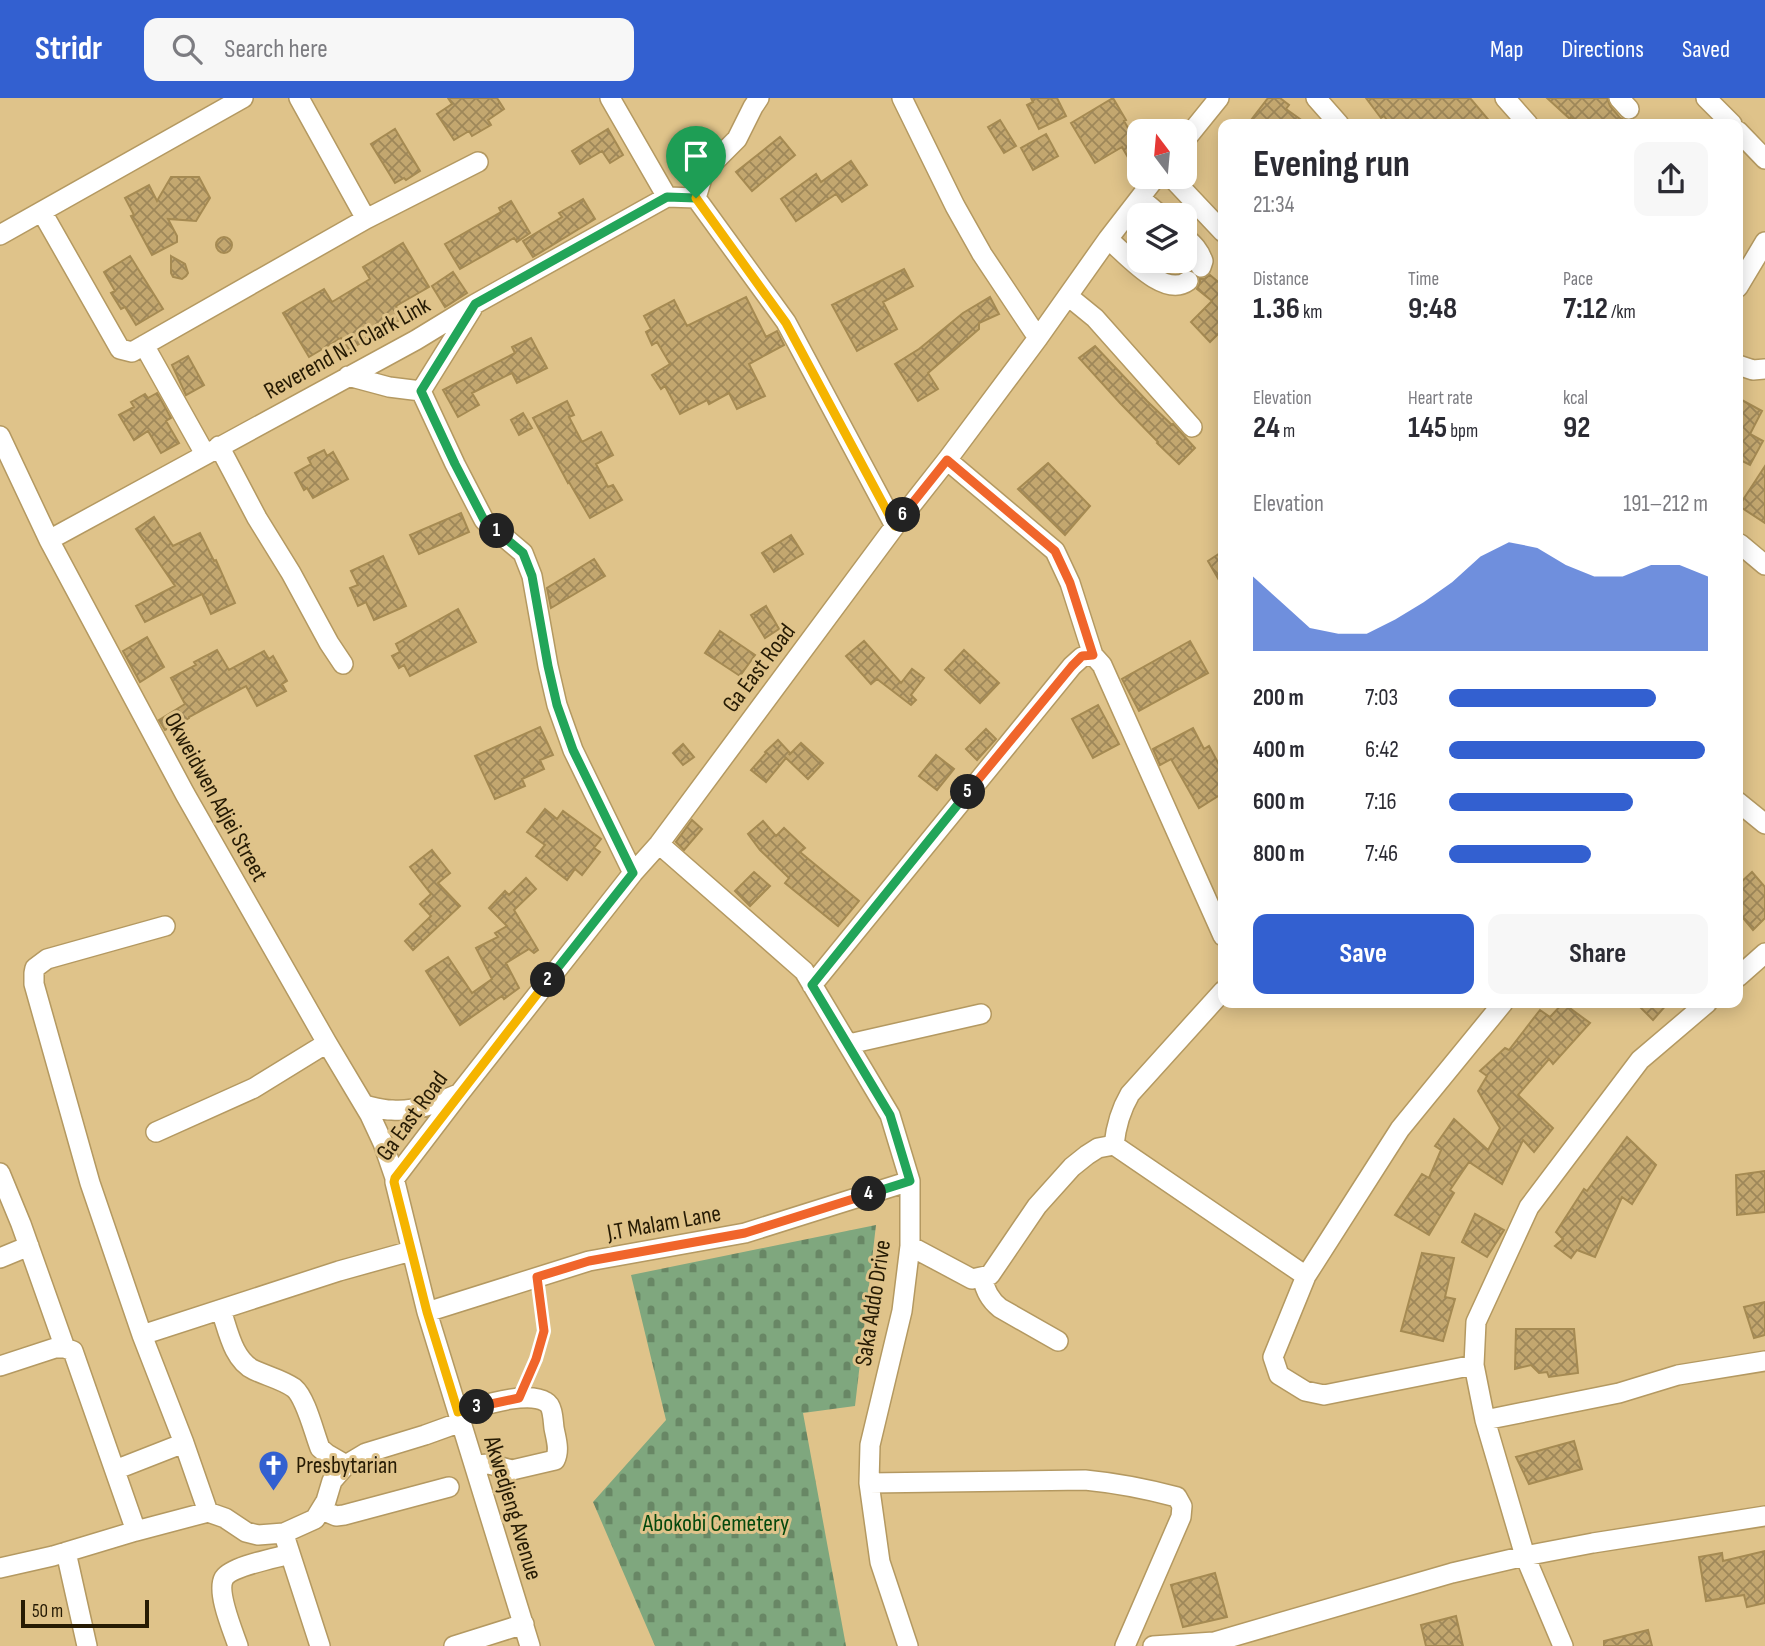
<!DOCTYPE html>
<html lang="en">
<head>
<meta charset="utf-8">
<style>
	body { margin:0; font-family:"Sofia Sans Condensed",sans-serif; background:#f7f7f7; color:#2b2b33; height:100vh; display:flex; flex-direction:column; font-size:26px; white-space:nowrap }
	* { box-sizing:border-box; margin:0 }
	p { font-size:23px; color:#7c7c81 }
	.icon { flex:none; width:38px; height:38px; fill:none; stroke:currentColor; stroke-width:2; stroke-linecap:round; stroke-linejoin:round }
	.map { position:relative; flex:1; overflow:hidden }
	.sheet { position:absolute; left:1218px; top:21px; width:525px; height:889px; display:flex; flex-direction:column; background:#fff; border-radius:14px; box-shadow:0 4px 18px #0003 }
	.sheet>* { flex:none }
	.needle { width:46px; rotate:344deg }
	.fabs { position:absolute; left:1127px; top:21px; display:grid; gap:14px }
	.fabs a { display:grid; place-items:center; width:70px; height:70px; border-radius:14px; background:#fff; box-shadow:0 4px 18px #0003; font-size:35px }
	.scale { position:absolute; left:21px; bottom:18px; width:128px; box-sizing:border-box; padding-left:7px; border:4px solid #261b04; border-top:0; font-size:19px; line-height:24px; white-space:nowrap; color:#261b04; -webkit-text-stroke:5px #dfc38a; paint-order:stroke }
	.pin { position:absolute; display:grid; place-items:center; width:60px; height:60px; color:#fff; margin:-72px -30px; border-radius:50% 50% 50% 0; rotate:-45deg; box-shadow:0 0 7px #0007 }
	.pin .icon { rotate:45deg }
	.km { position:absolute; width:35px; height:35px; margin:-18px; border-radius:50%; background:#222; color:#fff; font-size:19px; line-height:35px; text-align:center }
	.round { display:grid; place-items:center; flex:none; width:74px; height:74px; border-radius:14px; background:#f7f7f7 }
	.overview { display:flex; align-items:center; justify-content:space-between; height:119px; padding:0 35px }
	h1 { font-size:38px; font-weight:700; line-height:52px }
	.figures { display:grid; grid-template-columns:repeat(3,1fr); gap:10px; height:119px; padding:7px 35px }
	.figures div { display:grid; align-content:center }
	.figures b { font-size:30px; font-weight:700 }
	.figures small { font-size:19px; font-weight:400 }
	.figures p { font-size:19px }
	.chart { height:196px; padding:14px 35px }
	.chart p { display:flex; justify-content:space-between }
	.chart svg { width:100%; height:126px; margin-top:7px; fill:#3360d0; opacity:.7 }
	.button { display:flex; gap:14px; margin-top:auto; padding:14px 35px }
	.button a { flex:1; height:80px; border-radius:14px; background:#3360d0; color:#fff; font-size:28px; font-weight:700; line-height:80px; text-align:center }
	.button a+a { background:#f7f7f7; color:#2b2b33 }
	ul { padding:0 35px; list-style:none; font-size:23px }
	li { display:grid; grid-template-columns:112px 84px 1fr; align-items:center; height:52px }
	li i { height:18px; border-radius:9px; background:#3360d0 }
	header { display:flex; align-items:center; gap:42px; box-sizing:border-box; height:98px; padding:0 35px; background:#3360d0; color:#fff }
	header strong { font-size:33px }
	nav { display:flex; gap:38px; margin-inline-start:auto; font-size:24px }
	.search { width:490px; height:63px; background:#f7f7f7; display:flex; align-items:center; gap:18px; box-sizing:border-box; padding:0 24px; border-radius:14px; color:#7c7c81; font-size:26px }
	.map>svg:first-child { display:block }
</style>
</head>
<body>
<header>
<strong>Stridr</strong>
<div class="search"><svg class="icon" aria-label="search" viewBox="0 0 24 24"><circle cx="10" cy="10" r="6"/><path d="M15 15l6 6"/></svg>Search here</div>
<nav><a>Map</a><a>Directions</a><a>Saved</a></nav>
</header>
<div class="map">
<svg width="1765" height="1548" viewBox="0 0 1765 1548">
	<defs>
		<pattern id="cemetery-stones" width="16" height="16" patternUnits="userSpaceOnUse" patternTransform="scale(1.75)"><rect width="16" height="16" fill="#7fa77e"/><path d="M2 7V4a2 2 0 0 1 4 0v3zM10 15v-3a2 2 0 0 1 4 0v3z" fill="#688765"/></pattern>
		<pattern id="building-cross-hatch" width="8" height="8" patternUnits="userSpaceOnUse" patternTransform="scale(1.75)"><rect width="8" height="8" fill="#c3a76f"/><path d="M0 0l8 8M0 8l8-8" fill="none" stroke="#9e8759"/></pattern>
	</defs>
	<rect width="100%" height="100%" fill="#dfc38a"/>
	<path fill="url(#cemetery-stones)" d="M876 1127 855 1308 803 1315 846 1548H655L593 1404 666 1322 631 1177Z"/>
	<path fill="url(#building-cross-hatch)" stroke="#a58a52" stroke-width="2" d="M448 0H497L504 11 488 22 491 27 472 38 469 33 454 42 437 16 452 6Z
		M1031 0H1057L1066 18 1039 31 1027 7 1033 4Z
		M1113 0 1126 22 1124 23 1139 49V55L1129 61 1122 49 1095 65 1071 25Z
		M1268 0H1280L1289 7 1286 11 1307 26H1248Z
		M1366 0H1470L1492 26H1390L1384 18 1381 20Z
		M1547 0H1607L1610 8 1620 20 1626 23 1634 22 1639 26H1579L1571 19 1570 21Z
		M1000 22 1016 48 1004 55 988 29Z
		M395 31 420 73 406 82 404 80 395 85 371 46Z
		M608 31 623 57 610 65 602 53 580 66 572 53Z
		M1046 36 1058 58 1033 72 1021 50Z
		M780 39 795 57 752 93 736 74Z
		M851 63 867 87 842 104 836 96 796 123 781 101 816 76 821 84Z
		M171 79H199L210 100 196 123 168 121 177 138V144L152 157 131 118 134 117 125 100 149 87 157 103Z
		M583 101 595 121 533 159 523 143 562 119 559 115Z
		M511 103 530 135 517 144 514 140 460 171 445 146 501 114 499 110Z
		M216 147a8 8 0 1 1 16 0a8 8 0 1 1-16 0Z
		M403 145 429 189 396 208 403 220 349 252 341 240 309 259 283 215 324 191 332 204 370 181 363 169Z
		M130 158 163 211 136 227 125 209 121 211 111 195 115 193 104 174Z
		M171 158 185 166 188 175 186 178 182 181 173 179 171 175Z
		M904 171 913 188 883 204 897 231 857 253 832 207Z
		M453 174 467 195 445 209 432 188Z
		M1210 177 1223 188V231L1210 244 1191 224 1212 203 1197 191 1200 185V181H1204Z
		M746 199 766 239 777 233 784 247 749 266 765 298 737 311 729 295 709 306 707 302 680 316 665 288 661 291 652 277 670 266 657 244 652 247 646 234 651 231 644 218 674 202 687 228Z
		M990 199 999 216 979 225V231L928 275 938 291 918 303 895 266 919 251 963 215Z
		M531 240 547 270 517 285 512 275 472 295 479 307 458 319 443 292 515 255 512 249Z
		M1095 248 1147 303 1172 327 1173 326 1195 350 1179 366 1157 345 1158 344 1120 305 1079 260Z
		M188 258 204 287 186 297 172 267Z
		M157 295 171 320 166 323 179 345 161 355 148 333 134 342 119 317 134 309 131 304 145 296 148 300Z
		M1738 300 1762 313 1750 336 1763 343 1750 367 1738 361Z
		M567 303 574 317 569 319 582 344 601 334 613 357 596 366 608 389 613 387 622 402 590 420 569 384 568 385 533 320Z
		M523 315 532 330 519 337 511 322Z
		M324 352 327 358 333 354 348 381 313 400 307 390 304 392 295 375 311 366 308 360Z
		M1048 365 1090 408 1065 437 1018 391Z
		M1765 368V425L1739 408Z
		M461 415 469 434 419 456 410 437Z
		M154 419 173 448 200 435 214 463 216 462 235 505 211 516 202 496 145 524 136 508 175 488 136 431Z
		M791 437 803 456 774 474 762 455Z
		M1223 453V489L1208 463Z
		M383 458 406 508 374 522 366 504 358 508 350 490 358 487 351 473Z
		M594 461 605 478 551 510 547 490Z
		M766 508 779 531 765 540 751 517Z
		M458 511 476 544 410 578 404 567 399 570 392 558 400 554 396 546Z
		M720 533 755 557 740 578 705 555Z
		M147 539 164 569 140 584 123 553Z
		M864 543 901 585 912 571 924 580 911 597 916 602 911 607 877 581 871 586 846 558Z
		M1190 543 1208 575 1139 613 1122 581Z
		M217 552 229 572 264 553 269 561 273 558 287 583 282 586 286 593 257 608 246 588 189 619V620L178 627 177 626 165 632 159 622 185 606 171 580 196 567 194 564Z
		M964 552 999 585 980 605 945 572Z
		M1098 607 1119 646 1093 660 1072 621Z
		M540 629 553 657 540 662 544 671 522 681 525 688 495 701 475 658Z
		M1193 630 1204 651 1209 648 1223 674V695L1199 710 1171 661 1160 667 1153 651Z
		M986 631 996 641 977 662 966 651Z
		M778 642 790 655 789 657 801 645 823 665 808 681 786 660 766 684 751 672 766 655 765 654Z
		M683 646 694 659 683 667 673 655Z
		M936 657 954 671 937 692 919 678Z
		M545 711 557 721 563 713 601 741 594 750 600 754 582 777 575 771 567 782 536 758 545 747 527 734Z
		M692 722 702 731 684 752 676 744Z
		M763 723 776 738 784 730 805 750 800 754 859 803 838 828 785 785 789 780 760 752 748 736Z
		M432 752 450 775 438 785 460 808 413 852 405 843 431 818 420 806 431 796 410 769Z
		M754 774 770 788 750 808 735 793Z
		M1752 774 1765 789V820L1753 832 1738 814V787Z
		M526 780 536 791 514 812 538 852 534 855 529 851 506 865 519 890 504 901 502 898 460 927 426 873 448 859 472 895 492 881 476 850 498 839 495 835 507 828 489 810 505 793 509 797Z
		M1563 905 1590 925 1553 966 1549 961 1518 997 1553 1030 1534 1054 1523 1042 1502 1086 1469 1064 1450 1092 1454 1095 1429 1137 1395 1117 1422 1076 1429 1080 1441 1052 1435 1048 1454 1021 1488 1052 1500 1030 1478 993 1487 978 1480 973 1505 950 1509 952 1540 912 1550 919Z
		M1636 905H1668L1653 922Z
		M1627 1039 1656 1067 1632 1106 1622 1099 1595 1159 1577 1152 1571 1160 1555 1148 1563 1141 1556 1134 1584 1091 1587 1093Z
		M1765 1073V1114L1737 1117 1736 1077Z
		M1475 1116 1504 1132 1487 1159 1462 1144Z
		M1422 1155 1454 1160 1445 1199 1455 1201 1443 1243 1401 1233Z
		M1765 1204V1237L1754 1240 1744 1209Z
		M1516 1231H1574L1578 1275 1549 1279 1547 1274 1539 1275 1531 1267 1515 1271Z
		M1574 1343 1582 1371 1529 1386 1516 1359Z
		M1765 1453V1505L1747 1509 1744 1497 1706 1503 1699 1459 1722 1455 1723 1463Z
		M1215 1475 1227 1519 1183 1529 1171 1487Z
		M1456 1518 1463 1548H1426L1421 1527Z
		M1648 1532 1652 1548H1604V1543Z"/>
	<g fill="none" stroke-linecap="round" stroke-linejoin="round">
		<defs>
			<path id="minor" d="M299 0 366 121
				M610 0 667 99
				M902 0 955 108 982 156 1038 240
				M1316 0 1339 26
				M1505 0 1528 26
				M1619 0 1629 11
				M1706 0 1732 26
				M1738 33 1765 61
				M1185 42 1219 0
				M1171 79 1223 134
				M667 99 696 100 786 224 895 428
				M696 100 702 80 711 67 737 41 753 9 759 0
				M1140 100 1160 117
				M42 114 120 251 132 254 366 121 478 64
				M0 137 243 0
				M1185 139C1194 147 1199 152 1203 163L1201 169
				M1108 141C1126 156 1164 201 1188 183
				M1738 189 1765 144
				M1068 198 1095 220 1192 329
				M144 247 205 356
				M1738 267 1753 272 1765 271
				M348 278 389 289 421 293
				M421 293 455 366 484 422 523 455 532 478 548 568 557 607 573 652 633 775
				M421 293 472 211
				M0 338 49 442 185 696 327 945 370 1017 383 1045 395 1080
				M219 348 257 420 291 475 329 545 343 566
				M947 362 1055 453 1070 485 1093 557
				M49 442 416 242 475 206 667 99
				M1740 446 1765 467
				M1738 704 1765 726
				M659 746 804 873 890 1017 910 1083V1148L902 1213 870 1347 869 1385 880 1464 908 1548
				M1738 879 1765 855
				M812 887 1072 568 1082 559 1093 557 1102 567 1223 838
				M849 946 981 916
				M364 1007C373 1009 383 1012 392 1012 415 1014 437 1005 458 996
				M156 1034 254 990 327 945
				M1114 1047 1306 1178
				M0 1075 21 1126 65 1250
				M910 1148 972 1181 990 1177 1037 1108 1072 1069 1087 1057 1098 1050 1114 1047C1116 1028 1120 1013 1130 996L1223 893
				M0 1160 29 1148
				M982 1180C986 1193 989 1201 1000 1210L1058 1243
				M221 1212C228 1232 233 1262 254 1272 267 1278 283 1282 294 1290 306 1300 314 1335 320 1350L327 1356 346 1367
				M427 1214 589 1163 745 1135 910 1083
				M142 1237 90 1085 34 886V875L35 870 47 861 165 828
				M1474 1267 1324 1297 1305 1293 1279 1277 1273 1259 1306 1178 1400 1031 1503 905
				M0 1268 55 1250H65L73 1253 136 1433
				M458 1314C478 1309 527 1292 546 1304 553 1308 553 1322 554 1330 556 1341 560 1352 555 1362L512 1372 489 1366 475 1367
				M1485 1322 1619 1295 1678 1277 1765 1263
				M115 1372 184 1345
				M869 1385 1085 1382C1116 1385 1147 1391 1177 1399L1182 1408 1181 1419 1125 1548
				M322 1412 336 1418 344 1417 449 1389
				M208 1414 184 1345 142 1237 339 1173 411 1153
				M286 1443 320 1548
				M66 1454 87 1548
				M0 1470 53 1458 136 1433 208 1414 225 1420 246 1434 258 1437 284 1435 315 1421 326 1403 332 1383 346 1367 366 1355 425 1337 461 1324
				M238 1548C233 1533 216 1494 224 1480 232 1468 276 1460 290 1456
				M454 1548 524 1526
				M530 1548 427 1214 395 1084V1080L459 996 633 775 659 746 895 428 947 362 1038 240 1108 141 1156 79
				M1153 1548 1214 1544 1452 1475 1525 1458 1593 1445 1765 1418
				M1563 1548 1525 1458 1485 1322 1474 1267 1476 1224 1529 1109 1640 962 1707 905"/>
		</defs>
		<use href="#minor" stroke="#b49961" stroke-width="22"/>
		<path stroke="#9d875a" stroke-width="3.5" stroke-dasharray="2 5" stroke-linecap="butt" d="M527 1281 544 1233 539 1195"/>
		<use href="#minor" stroke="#fff" stroke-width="19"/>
	</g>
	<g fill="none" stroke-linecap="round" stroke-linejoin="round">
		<defs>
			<path id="split-1" d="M497 433 484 422 455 366 421 293 475 206 667 99 696 100"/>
			<path id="split-2" d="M497 433 523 455 532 478 548 568 557 607 573 652 633 775 548 882"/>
			<path id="split-3" d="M477 1309 458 1314 427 1214 394 1084 395 1080 548 882"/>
			<path id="split-4" d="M477 1309 519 1300 536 1261 544 1233 537 1179 589 1163 745 1135 869 1096"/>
			<path id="split-5" d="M869 1096 910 1083 890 1017 812 887 968 694"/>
			<path id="split-6" d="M903 417 947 362 1055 453 1070 485 1093 557 1082 558 1072 568 968 694"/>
			<path id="split-7" d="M696 100 786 225 895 428 903 417"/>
		</defs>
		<use href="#split-1" stroke="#fff" stroke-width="14"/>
		<use href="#split-2" stroke="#fff" stroke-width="14"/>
		<use href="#split-3" stroke="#fff" stroke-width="14"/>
		<use href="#split-4" stroke="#fff" stroke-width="14"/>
		<use href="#split-5" stroke="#fff" stroke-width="14"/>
		<use href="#split-6" stroke="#fff" stroke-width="14"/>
		<use href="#split-7" stroke="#fff" stroke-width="14"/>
		<use href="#split-1" stroke="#22a559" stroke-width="9"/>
		<use href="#split-2" stroke="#22a559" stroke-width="9"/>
		<use href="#split-3" stroke="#f5b400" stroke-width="9"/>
		<use href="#split-4" stroke="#f0652b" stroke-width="9"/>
		<use href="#split-5" stroke="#22a559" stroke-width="9"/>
		<use href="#split-6" stroke="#f0652b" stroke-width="9"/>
		<use href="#split-7" stroke="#f5b400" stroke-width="9"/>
	</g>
	<defs>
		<symbol id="church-pin" viewBox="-11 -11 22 30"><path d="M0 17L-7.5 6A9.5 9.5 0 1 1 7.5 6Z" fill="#3360d0" stroke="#dfc38a"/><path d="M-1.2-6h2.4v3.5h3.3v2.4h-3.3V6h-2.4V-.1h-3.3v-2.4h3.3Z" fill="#fff"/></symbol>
	</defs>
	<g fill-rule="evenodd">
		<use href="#church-pin" x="256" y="1350" width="35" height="47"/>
	</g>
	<g text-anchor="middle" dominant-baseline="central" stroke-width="6" stroke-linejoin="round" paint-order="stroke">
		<g font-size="24" fill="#261b04" stroke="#dfc38a">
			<text transform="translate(347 250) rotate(-29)">Reverend N.T Clark Link</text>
			<text transform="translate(759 570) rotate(-53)">Ga East Road</text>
			<text transform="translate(216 699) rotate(61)">Okweidwen Adjei Street</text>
			<text transform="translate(412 1018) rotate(-54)">Ga East Road</text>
			<text transform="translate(664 1125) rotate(-10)">J.T Malam Lane</text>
			<text transform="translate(873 1205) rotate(-81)">Saka Addo Drive</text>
			<text transform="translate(513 1410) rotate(73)">Akwedjeng Avenue</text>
		</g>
		<g font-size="24" fill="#261b04" stroke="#dfc38a" text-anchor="start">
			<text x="296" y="1367">Presbytarian</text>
		</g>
		<g font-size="24" fill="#04480d" stroke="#dfc38a">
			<text x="716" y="1425">Abokobi Cemetery</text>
		</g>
	</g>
</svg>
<div class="fabs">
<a><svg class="needle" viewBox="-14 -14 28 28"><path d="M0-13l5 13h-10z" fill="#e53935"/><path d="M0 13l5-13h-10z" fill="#7c7c81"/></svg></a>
<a><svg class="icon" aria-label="layers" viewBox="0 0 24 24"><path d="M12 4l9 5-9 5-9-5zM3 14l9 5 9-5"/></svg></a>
</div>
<div class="scale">50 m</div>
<div class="pin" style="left:696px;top:100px;background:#1e9e55"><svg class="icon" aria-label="arrive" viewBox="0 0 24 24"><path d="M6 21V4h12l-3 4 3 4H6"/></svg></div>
<b class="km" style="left:497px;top:433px">1</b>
<b class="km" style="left:548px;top:882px">2</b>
<b class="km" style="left:477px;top:1309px">3</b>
<b class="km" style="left:869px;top:1096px">4</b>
<b class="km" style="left:968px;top:694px">5</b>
<b class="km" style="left:903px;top:417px">6</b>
<section class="sheet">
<div class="overview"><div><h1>Evening run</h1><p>21:34</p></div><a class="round"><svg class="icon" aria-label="share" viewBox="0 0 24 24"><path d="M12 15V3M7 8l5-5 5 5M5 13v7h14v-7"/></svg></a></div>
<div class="figures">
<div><p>Distance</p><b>1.36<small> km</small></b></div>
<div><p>Time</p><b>9:48</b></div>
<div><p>Pace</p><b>7:12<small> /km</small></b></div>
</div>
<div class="figures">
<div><p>Elevation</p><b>24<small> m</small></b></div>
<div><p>Heart rate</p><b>145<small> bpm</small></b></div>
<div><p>kcal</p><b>92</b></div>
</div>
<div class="chart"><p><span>Elevation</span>191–212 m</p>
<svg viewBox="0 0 160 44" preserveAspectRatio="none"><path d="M0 44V18L10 27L20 36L30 38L40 38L50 33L60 27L70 20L80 11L90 6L100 8L110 14L120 18L130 18L140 14L150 14L160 18V44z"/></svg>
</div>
<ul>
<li><b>200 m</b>7:03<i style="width:80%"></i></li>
<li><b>400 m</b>6:42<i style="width:99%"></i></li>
<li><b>600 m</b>7:16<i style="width:71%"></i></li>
<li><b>800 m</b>7:46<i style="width:55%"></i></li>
</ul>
<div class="button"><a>Save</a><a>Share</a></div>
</section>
</div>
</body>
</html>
